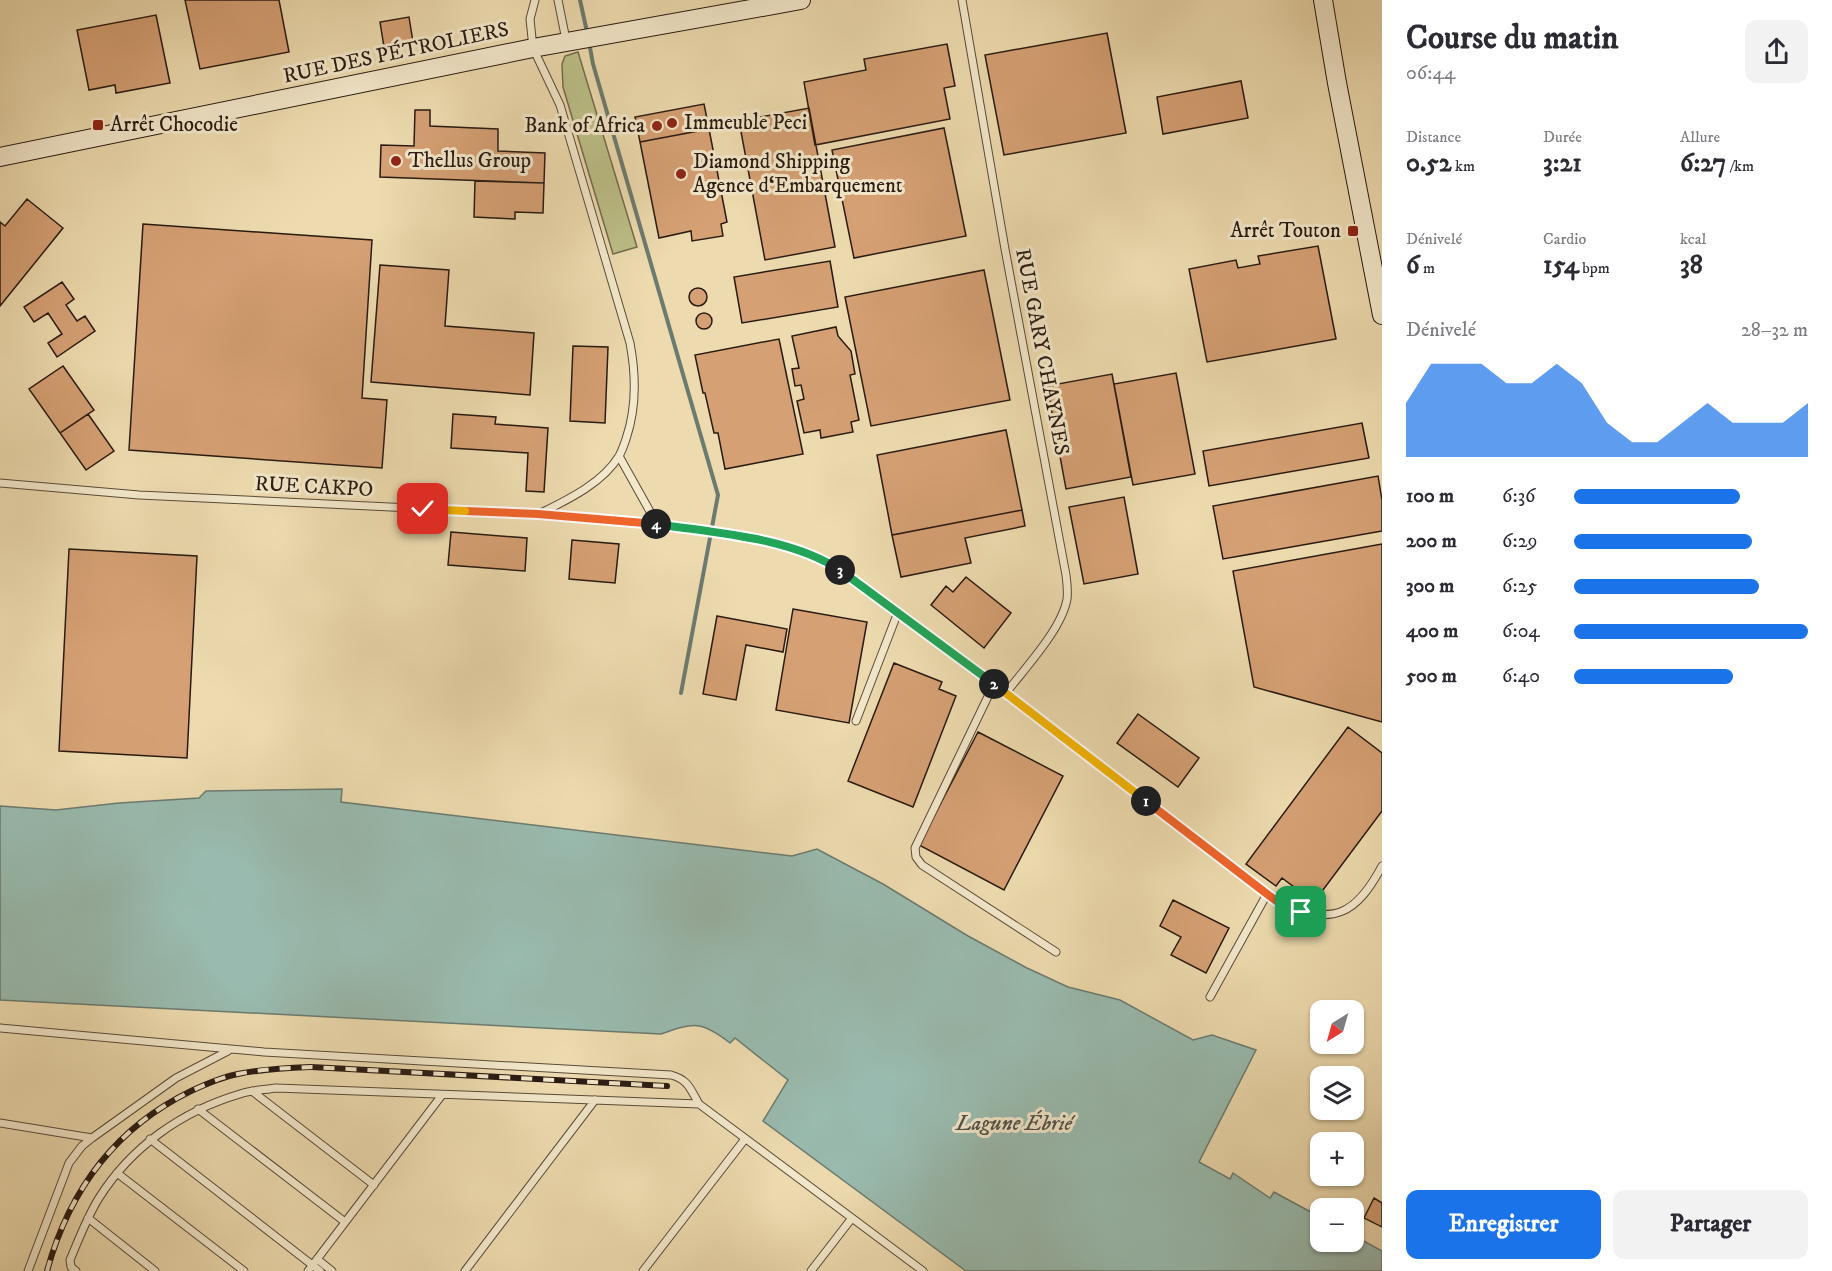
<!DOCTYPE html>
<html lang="fr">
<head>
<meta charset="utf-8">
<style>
	body { margin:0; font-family:"IM FELL DW Pica",serif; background:#f2f2f3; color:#2b2b33; height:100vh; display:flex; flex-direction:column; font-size:22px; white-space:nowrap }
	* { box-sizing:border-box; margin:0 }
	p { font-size:20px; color:#7c7c81 }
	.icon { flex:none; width:33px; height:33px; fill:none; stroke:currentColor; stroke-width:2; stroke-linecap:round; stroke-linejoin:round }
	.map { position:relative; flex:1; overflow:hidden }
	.side { display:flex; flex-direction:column; background:#fff; width:450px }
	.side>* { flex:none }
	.needle { width:39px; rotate:217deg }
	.tools { position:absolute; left:1310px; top:1000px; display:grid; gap:12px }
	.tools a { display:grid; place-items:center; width:54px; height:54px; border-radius:12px; background:#fff; box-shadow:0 2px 4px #0004; font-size:30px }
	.pin { position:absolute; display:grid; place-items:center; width:51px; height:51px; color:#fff; margin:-26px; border-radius:12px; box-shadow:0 3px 9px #0006 }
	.km { position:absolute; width:30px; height:30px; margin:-15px; border-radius:50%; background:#222; color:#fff; font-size:16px; line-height:30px; text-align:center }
	.round { display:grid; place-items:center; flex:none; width:63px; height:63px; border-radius:12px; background:#f2f2f3 }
	.summary { display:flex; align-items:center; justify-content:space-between; height:102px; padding:0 24px }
	h1 { font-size:33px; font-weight:700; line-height:45px }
	.metrics { display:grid; grid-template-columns:repeat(3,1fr); gap:9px; height:102px; padding:6px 24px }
	.metrics div { display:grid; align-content:center }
	.metrics b { font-size:26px; font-weight:700 }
	.metrics small { font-size:16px; font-weight:400 }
	.metrics p { font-size:16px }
	.chart { height:168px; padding:12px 24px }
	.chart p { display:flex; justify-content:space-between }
	.chart svg { width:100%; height:108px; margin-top:6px; fill:#1a73e8; opacity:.7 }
	.action { display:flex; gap:12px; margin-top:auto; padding:12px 24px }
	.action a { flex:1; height:69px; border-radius:12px; background:#1a73e8; color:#fff; font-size:24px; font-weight:700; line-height:69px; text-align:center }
	.action a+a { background:#f2f2f3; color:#2b2b33 }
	ul { padding:0 24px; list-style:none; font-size:20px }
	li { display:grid; grid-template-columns:96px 72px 1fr; align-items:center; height:45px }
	li i { height:15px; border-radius:8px; background:#1a73e8 }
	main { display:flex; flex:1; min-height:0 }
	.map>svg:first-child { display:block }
</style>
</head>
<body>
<main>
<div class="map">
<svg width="1382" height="1271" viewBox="0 0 1382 1271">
	<rect width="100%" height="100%" fill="#eddbaf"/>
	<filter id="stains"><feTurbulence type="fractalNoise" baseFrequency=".00333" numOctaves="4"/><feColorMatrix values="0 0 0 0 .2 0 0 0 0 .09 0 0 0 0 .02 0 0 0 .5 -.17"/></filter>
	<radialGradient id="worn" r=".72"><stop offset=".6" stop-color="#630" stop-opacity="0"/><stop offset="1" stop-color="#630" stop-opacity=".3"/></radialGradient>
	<path fill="#bcbf88" stroke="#726c4d" stroke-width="1.5" d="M578 52 637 247 613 254 563 87 562 64 565 56Z"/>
	<path fill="#99bbaf" stroke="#6c7b70" stroke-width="1.5" d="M342 789 341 802 792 856 817 849 883 884 968 936 1027 968 1068 987 1120 1000 1193 1040 1212 1035 1256 1050 1199 1162 1230 1179 1233 1173 1270 1198 1274 1192 1320 1217V1242H1353V1235L1382 1251V1271H966L763 1121 788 1080 735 1038 730 1043C702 1021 694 1022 661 1034L0 1000V806L56 810 119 803 199 798 206 791Z"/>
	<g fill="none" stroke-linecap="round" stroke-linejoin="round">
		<path stroke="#6c7b70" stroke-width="4" d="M580 0 587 32
			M589 42 593 64 718 495 681 693"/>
	</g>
	<path fill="#d5a074" stroke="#291a12" stroke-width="1.5" d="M185 0H279L289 52 200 69Z
		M156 15 170 83 116 93 115 85 89 90 77 30Z
		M409 17 413 42 384 47 380 22Z
		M1107 33 1126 133 1004 155 985 55Z
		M947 44 955 86 944 88 950 119 815 145 804 82 866 70 864 59Z
		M1241 81 1248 118 1163 134 1157 97Z
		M704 104 709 129 640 142 635 117Z
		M809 108 835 247 765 260 739 121Z
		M415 110H430V126L498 129V151L545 153 544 183 380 177 381 145 414 146Z
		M944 128 966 236 854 258 832 150Z
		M709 129 727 222 721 224 723 236 692 241 691 231 659 238 640 142Z
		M475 181 544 183 543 213 515 212V219L474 217Z
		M27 199 63 228 0 306V222L5 226Z
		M143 224 372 240 362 398 387 400 382 468 129 450Z
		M1318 246 1336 339 1207 362 1189 269 1236 260 1238 268 1260 264 1258 256Z
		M830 261 838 307 742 323 734 277Z
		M380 265 449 270 445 326 534 333 530 395 371 382Z
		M984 270 1010 400 871 426 845 297Z
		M62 282 74 299 66 305 77 321 85 316 95 331 57 357 48 343 62 334 48 313 34 322 24 307Z
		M689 297a9 9 0 1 1 18 0a9 9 0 1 1-18 0Z
		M696 321a8 8 0 1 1 16 0a8 8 0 1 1-16 0Z
		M836 327 838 336 851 351 855 374 850 375 859 420 851 422 853 432 821 438 820 430 804 433 797 401 804 399 801 385 795 386 792 369 799 368 792 336Z
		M779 339 803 454 725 469 718 433H714L705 393H703L695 355Z
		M573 346 608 347 605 423 570 421Z
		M63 366 94 410 60 433 29 389Z
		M1176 373 1195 474 1133 485 1114 384Z
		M1112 374 1131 477 1066 489 1047 386Z
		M88 414 114 451 86 470 60 433Z
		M453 414 496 417 495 424 548 428 544 492 526 491 528 453 451 448Z
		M1362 423 1369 458 1209 486 1203 451Z
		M1006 430 1022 510 892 535 877 455Z
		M1378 476 1382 500V531L1223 559 1213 506Z
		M1124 497 1138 574 1084 584 1069 507Z
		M1022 510 1025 526 965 538 971 563 901 577 892 535Z
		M451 532 527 538 525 571 448 565Z
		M572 540 619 544 615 583 569 579Z
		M1382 544V722L1254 687 1233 571Z
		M69 549 197 556 187 758 59 751Z
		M966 577 1011 613 984 648 931 605 946 586 953 592Z
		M793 609 867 622 849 723 776 710Z
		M717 616 787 629 783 652 746 645 736 700 703 694Z
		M894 663 942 682 939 689 956 696 913 807 848 781Z
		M1138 714 1199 758 1178 787 1117 743Z
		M1348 727 1382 753V811L1314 902 1282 878 1276 886 1246 864Z
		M978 732 1063 776 1004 890 919 845Z
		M1173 900 1229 928 1206 973 1171 955 1181 937 1160 926Z
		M1374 1198 1382 1203V1227L1364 1218Z"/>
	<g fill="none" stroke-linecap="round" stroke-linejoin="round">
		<defs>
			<path id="lane" d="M535 0 530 19 533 48 560 105 630 343C636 375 637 407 626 439 624 445 622 451 619 456 603 483 567 500 541 513
				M558 0 566 40
				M962 0 1005 249 1066 575C1067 583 1068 592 1067 599 1062 629 1025 668 1006 693
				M619 456 657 524
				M0 483 139 495 538 514 657 524 745 537 793 548 825 560 848 575 1006 693 1282 905C1334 925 1356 915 1382 866
				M994 684 915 848 916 857 922 865 1056 952
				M856 721 898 612
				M1210 997 1267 894
				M0 1028 264 1052 671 1075C689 1080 690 1089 699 1104L923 1271
				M252 1091 374 1185
				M198 1109 345 1222
				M0 1123 92 1138 176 1078 228 1051
				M150 1139 320 1271
				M117 1173 244 1271
				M88 1218 155 1271
				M317 1259 332 1271
				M28 1271 69 1163 82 1146 92 1138
				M76 1271 71 1267 70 1260C79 1239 87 1217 99 1198 131 1147 182 1111 240 1094 251 1090 264 1090 276 1088L699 1104
				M308 1271 442 1095
				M465 1271 595 1100
				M643 1271 745 1139
				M811 1271 852 1218"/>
			<path id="secondary" d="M1323 0 1337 83 1382 315
				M0 157 533 48 801 0"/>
		</defs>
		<use href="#lane" stroke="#5a4a39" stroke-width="9"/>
		<use href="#secondary" stroke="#291a12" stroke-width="20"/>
		<use href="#lane" stroke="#f3e8cb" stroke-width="7"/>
		<use href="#secondary" stroke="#f3e8cb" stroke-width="18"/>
		<defs>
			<path id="rail" d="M47 1271C69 1191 115 1128 191 1091 206 1084 222 1077 238 1074 262 1069 287 1068 311 1067L667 1086"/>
		</defs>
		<use href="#rail" stroke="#291a12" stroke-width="6"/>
		<use href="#rail" stroke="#f3e8cb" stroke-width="4" stroke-dasharray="11" stroke-linecap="butt"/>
	</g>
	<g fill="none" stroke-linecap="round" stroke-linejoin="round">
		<defs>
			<path id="split-1" d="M1146 801 1267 894 1282 905 1301 912"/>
			<path id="split-2" d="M994 684 1146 801"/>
			<path id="split-3" d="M840 570 994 684"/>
			<path id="split-4" d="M656 524C715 533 789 537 840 570"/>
			<path id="split-5" d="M465 511 538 514 656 524"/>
			<path id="split-6" d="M423 509 465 511"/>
		</defs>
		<use href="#split-1" stroke="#fff" stroke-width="12"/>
		<use href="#split-2" stroke="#fff" stroke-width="12"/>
		<use href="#split-3" stroke="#fff" stroke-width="12"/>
		<use href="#split-4" stroke="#fff" stroke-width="12"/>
		<use href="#split-5" stroke="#fff" stroke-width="12"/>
		<use href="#split-6" stroke="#fff" stroke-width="12"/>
		<use href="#split-1" stroke="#f0652b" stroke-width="8"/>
		<use href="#split-2" stroke="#f5b400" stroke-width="8"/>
		<use href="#split-3" stroke="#22a559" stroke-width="8"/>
		<use href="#split-4" stroke="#22a559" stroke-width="8"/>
		<use href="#split-5" stroke="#f0652b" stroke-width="8"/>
		<use href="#split-6" stroke="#f5b400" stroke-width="8"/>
	</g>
	<g fill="#8f2418" stroke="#f3e8cb" stroke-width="2">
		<circle cx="672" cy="123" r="6"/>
		<rect x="92" y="119" width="12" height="12" rx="3"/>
		<circle cx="657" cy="126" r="6"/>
		<circle cx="396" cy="161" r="6"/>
		<circle cx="681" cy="174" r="6"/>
		<rect x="1347" y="225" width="12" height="12" rx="3"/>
	</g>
	<g text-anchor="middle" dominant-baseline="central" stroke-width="6" stroke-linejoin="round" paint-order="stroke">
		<g font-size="21" fill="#291a12" stroke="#f3e8cb">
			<text transform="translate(396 53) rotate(-12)">RUE DES PÉTROLIERS</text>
			<text transform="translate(1042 352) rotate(79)">RUE GARY CHAYNES</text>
			<text transform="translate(314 487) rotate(3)">RUE CAKPO</text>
		</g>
		<g font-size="21" fill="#291a12" stroke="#f3e8cb" text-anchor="start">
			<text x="684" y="123">Immeuble Peci</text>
			<text x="110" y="125">Arrêt Chocodie</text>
			<text x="645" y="126" text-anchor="end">Bank of Africa</text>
			<text x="408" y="161">Thellus Group</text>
			<text x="693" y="162">Diamond Shipping<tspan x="693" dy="24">Agence d‘Embarquement</tspan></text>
			<text x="1341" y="231" text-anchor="end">Arrêt Touton</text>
		</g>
		<g font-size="22" font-style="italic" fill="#505249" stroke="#f3e8cb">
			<text x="1014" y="1123">Lagune Ébrié</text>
		</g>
	</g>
	<rect width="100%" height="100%" filter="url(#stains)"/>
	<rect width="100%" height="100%" fill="url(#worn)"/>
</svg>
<div class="tools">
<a><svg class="needle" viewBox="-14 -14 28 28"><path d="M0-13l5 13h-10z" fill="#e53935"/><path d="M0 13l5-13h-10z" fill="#7c7c81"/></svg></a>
<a><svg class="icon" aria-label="layers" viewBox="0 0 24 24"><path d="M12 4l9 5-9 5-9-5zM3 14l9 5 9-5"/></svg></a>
<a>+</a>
<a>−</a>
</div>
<div class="pin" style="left:1301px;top:912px;background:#1e9e55"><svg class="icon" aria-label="arrive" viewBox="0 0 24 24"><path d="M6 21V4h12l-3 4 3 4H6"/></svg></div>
<div class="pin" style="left:423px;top:509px;background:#d93025"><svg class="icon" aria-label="check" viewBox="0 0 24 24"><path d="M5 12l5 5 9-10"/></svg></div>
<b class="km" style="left:1146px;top:801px">1</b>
<b class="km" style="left:994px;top:684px">2</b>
<b class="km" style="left:840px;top:570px">3</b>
<b class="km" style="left:656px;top:524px">4</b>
</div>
<section class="side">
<div class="summary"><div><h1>Course du matin</h1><p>06:44</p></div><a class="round"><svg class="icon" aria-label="share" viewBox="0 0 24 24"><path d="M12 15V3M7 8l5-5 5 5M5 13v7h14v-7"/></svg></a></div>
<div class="metrics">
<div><p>Distance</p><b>0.52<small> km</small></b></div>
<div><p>Durée</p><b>3:21</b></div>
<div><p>Allure</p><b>6:27<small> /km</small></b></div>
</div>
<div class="metrics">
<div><p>Dénivelé</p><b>6<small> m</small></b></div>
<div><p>Cardio</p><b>154<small> bpm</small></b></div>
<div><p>kcal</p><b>38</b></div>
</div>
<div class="chart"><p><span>Dénivelé</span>28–32 m</p>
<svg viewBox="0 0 160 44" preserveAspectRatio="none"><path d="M0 44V22L10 6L20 6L30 6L40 14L50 14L60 6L70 14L80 30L90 38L100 38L110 30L120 22L130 30L140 30L150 30L160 22V44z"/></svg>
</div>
<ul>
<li><b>100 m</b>6:36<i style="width:71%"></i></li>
<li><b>200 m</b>6:29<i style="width:76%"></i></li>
<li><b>300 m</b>6:25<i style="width:79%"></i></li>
<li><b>400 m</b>6:04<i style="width:100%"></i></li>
<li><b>500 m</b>6:40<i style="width:68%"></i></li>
</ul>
<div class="action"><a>Enregistrer</a><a>Partager</a></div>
</section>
</main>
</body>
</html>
